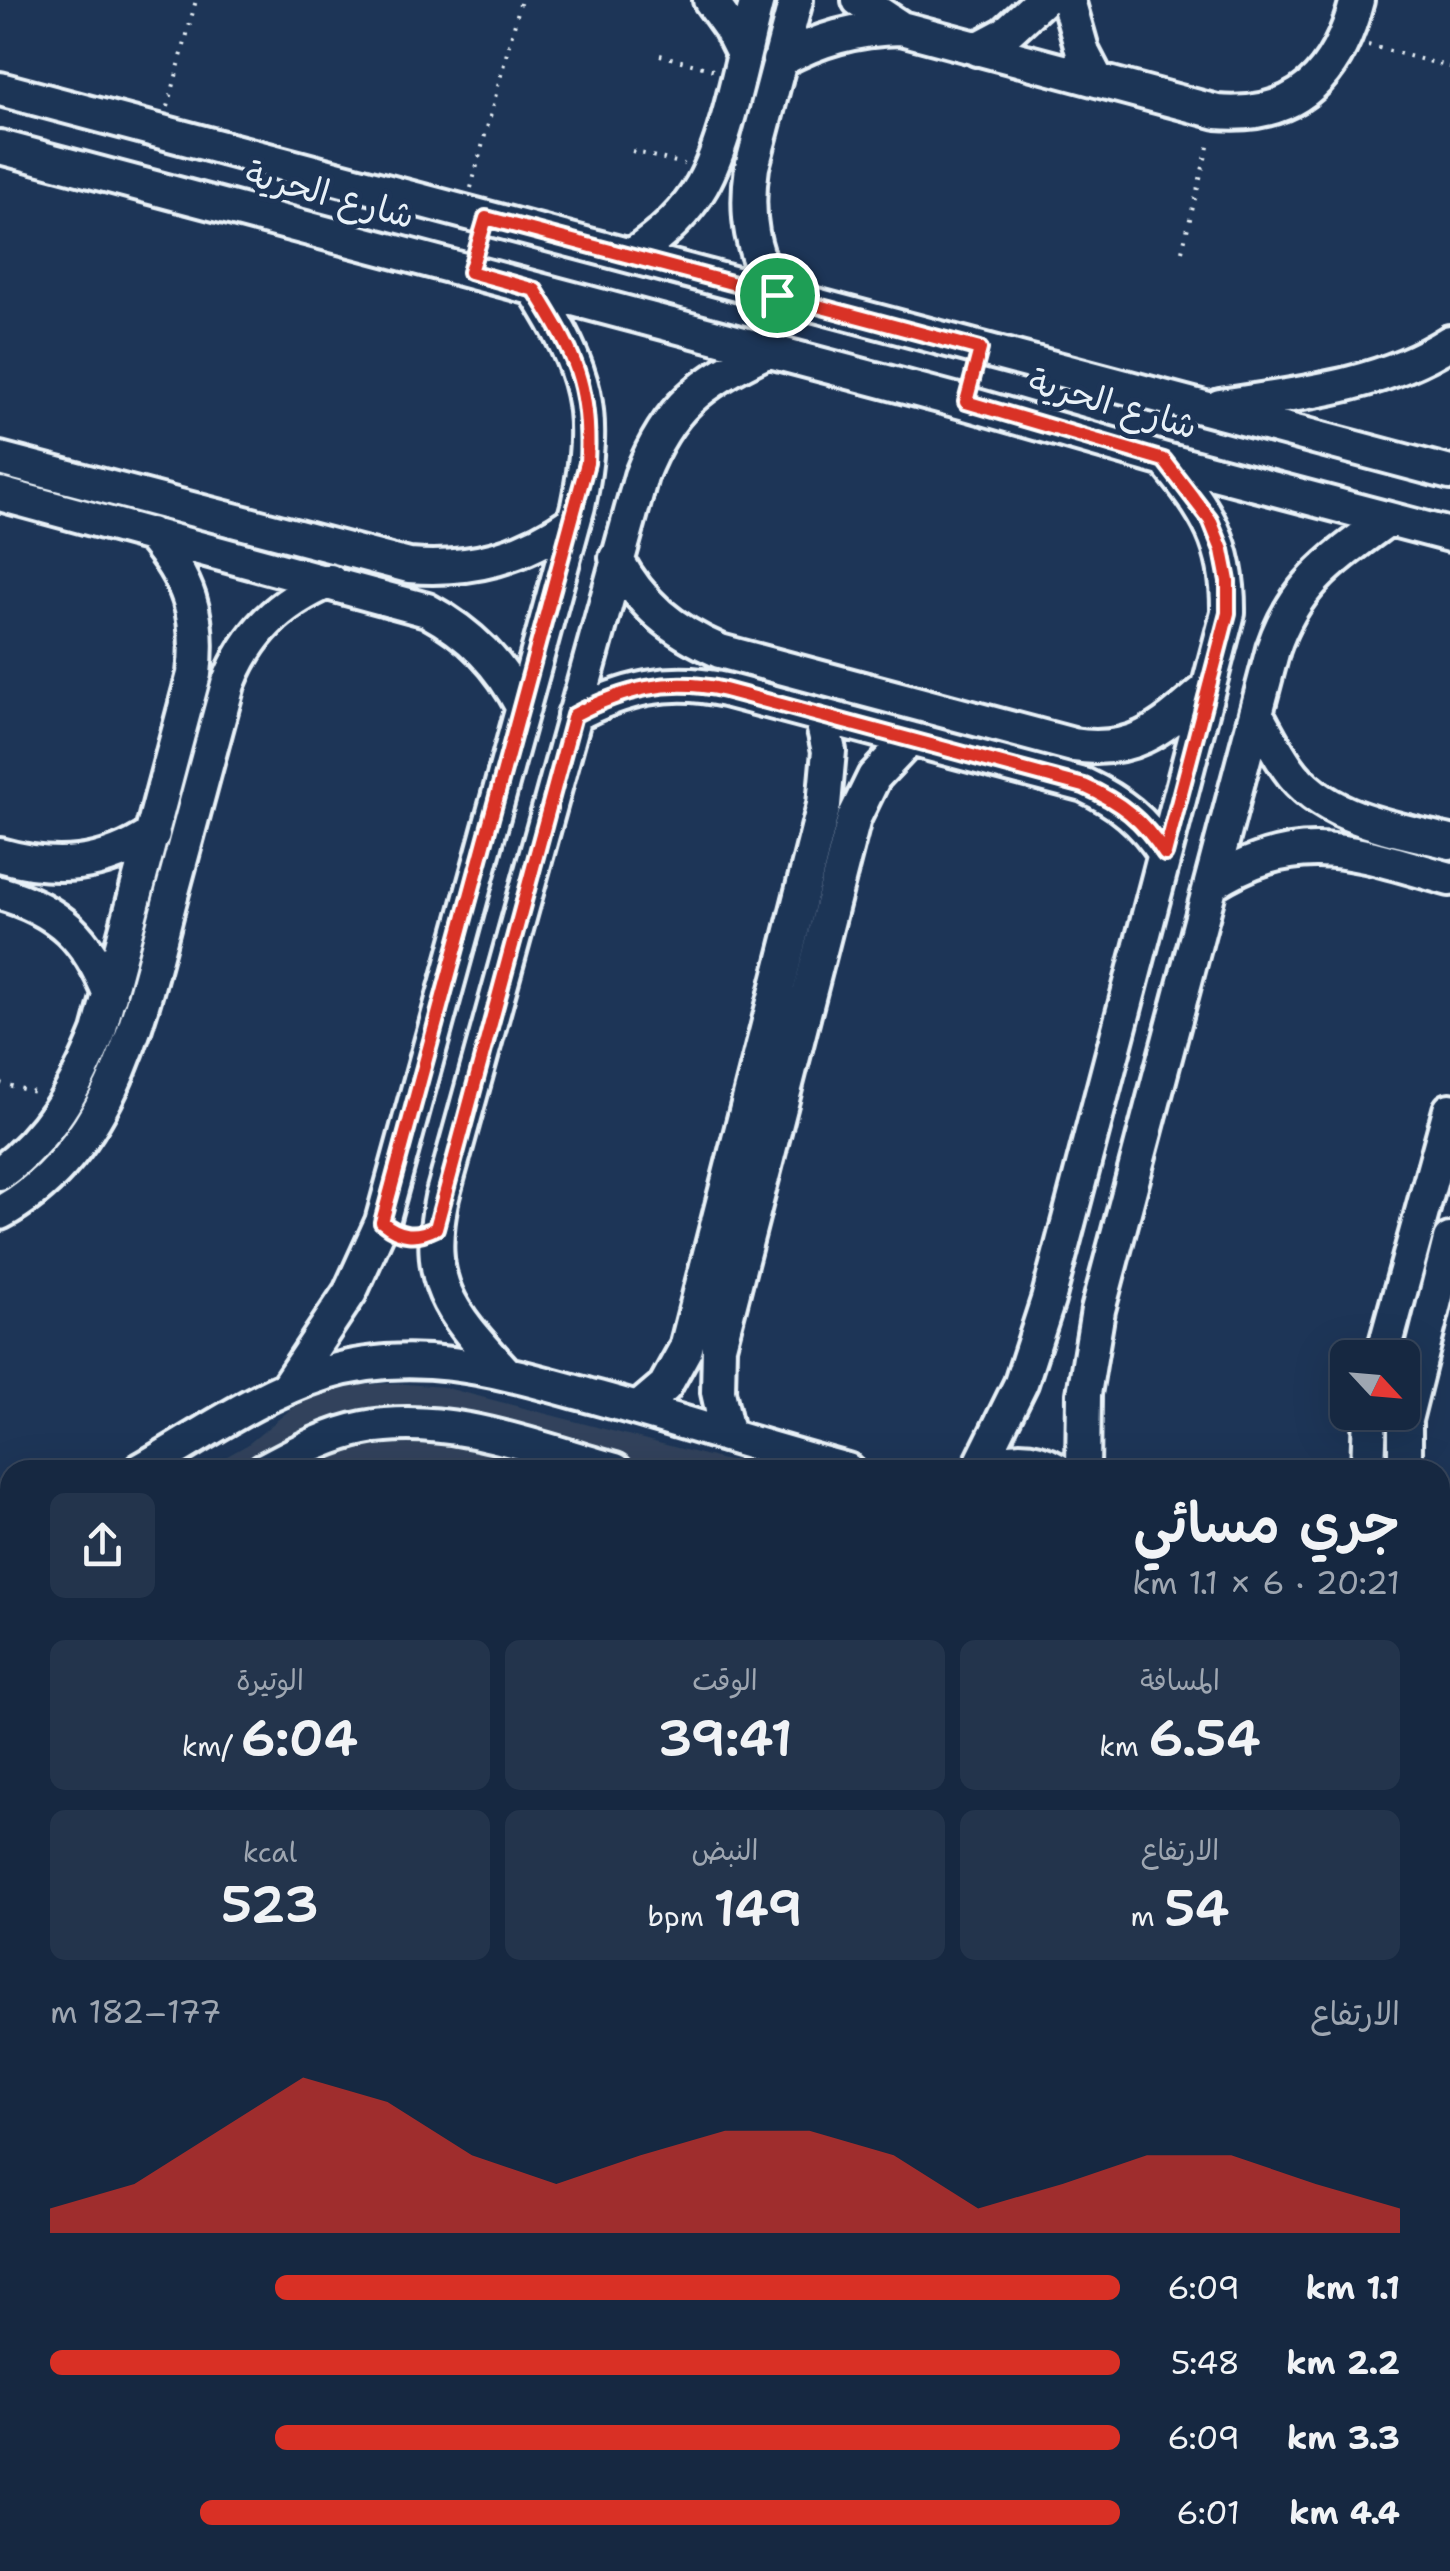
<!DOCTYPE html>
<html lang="ar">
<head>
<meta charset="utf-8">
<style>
	body { margin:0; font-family:"Shantell Sans","Playpen Sans Arabic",sans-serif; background:#23344c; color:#f1f3f6; direction:rtl; height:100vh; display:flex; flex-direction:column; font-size:38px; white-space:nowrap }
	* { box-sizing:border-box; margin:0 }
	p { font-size:32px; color:#9ea6b1 }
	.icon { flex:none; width:55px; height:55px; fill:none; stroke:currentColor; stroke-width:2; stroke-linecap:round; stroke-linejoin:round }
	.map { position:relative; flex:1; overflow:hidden; direction:ltr }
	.side { position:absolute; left:0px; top:1460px; width:1450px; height:1112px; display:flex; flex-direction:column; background:#162841; border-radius:30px 30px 0 0; box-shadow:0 10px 40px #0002,0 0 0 2px #35445a; direction:rtl }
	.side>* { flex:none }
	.needle { width:65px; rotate:116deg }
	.tools { position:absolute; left:1330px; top:1340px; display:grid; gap:20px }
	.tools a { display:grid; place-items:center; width:90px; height:90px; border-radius:15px; background:#162841; box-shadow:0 10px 40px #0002,0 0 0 2px #35445a; font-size:50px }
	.pin { position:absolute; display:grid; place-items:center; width:85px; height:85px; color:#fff; margin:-42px; border:5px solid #fff; border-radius:50%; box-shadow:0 2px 10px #0007 }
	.round { display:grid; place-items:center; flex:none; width:105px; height:105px; border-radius:15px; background:#23344c }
	.overview { display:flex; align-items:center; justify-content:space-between; height:170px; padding:0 50px }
	h1 { font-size:55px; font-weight:600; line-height:75px }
	.figures { display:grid; grid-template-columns:repeat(3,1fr); gap:15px; height:170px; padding:10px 50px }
	.figures div { display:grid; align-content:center; border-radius:15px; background:#23344c; text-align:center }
	.figures b { font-size:50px; font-weight:600 }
	.figures small { font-size:28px; font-weight:400 }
	.figures p { font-size:28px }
	.chart { height:280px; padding:20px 50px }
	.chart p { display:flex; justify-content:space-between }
	.chart svg { width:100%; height:180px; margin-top:10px; fill:#d93025; opacity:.7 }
	ul { padding:0 50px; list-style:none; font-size:32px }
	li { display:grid; grid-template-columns:160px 120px 1fr; align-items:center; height:75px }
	li i { height:25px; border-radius:12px; background:#d93025 }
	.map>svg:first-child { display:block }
</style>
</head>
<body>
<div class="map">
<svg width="1450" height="2571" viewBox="0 0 1450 2571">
	<rect width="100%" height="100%" fill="#1d3557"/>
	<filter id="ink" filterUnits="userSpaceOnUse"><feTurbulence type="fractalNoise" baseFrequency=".01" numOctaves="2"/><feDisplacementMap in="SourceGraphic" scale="20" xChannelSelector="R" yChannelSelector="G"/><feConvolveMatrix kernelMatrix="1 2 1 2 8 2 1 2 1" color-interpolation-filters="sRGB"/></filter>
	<g filter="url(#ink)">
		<path fill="#30435c" d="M394 1383 443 1387 762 1470H202L247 1445 297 1404 347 1386Z"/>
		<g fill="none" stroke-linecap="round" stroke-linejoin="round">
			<defs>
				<path id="minor" d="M710 0 730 28 743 54
					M859 0 901 28 1217 112C1298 119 1338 74 1357 0
					M1068 0 1083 53 1097 80
					M977 49 1005 34 1042 0
					M779 61C819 39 855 29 901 28
					M0 89 1450 473
					M0 147 966 403 1165 460 1450 535
					M631 256C660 237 685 215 702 185 728 140 743 53 757 0
					M777 295C751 255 745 214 752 167L796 0
					M1220 406C1299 394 1382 386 1450 342
					M0 459 409 566C472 571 523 557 574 521
					M0 494 427 610C471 634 500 664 523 708
					M616 558C641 605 672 630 720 651L1073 745C1136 755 1164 726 1208 688
					M1256 713C1266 731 1276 751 1288 768 1323 819 1394 828 1450 842
					M574 715C623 689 670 677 725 690L1084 785C1120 802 1143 820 1165 854
					M0 855C56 871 104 867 153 834
					M1211 884C1300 827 1356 853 1450 879
					M0 893C59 910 88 938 110 995
					M0 1173C49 1136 76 1089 99 1032L194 674C201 615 189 579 150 534
					M0 1213C115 1151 142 1007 172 892 191 823 209 753 228 684 248 633 279 603 330 581
					M1382 1358 1450 1110
					M505 1372C450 1311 424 1284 442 1197L641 476C668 407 701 382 767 351
					M286 1388 350 1292 382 1222 578 506C598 411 586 371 535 290
					M638 1409 665 1386 686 1348 824 805 829 751 821 716
					M728 1436 718 1392 719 1346 854 818 874 777 910 739
					M141 1470C199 1437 259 1394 323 1374 418 1344 506 1373 598 1398 682 1421 764 1448 847 1470
					M264 1470C296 1453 328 1435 364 1428 448 1412 536 1448 615 1470
					M978 1470 1021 1383 1048 1300 1228 613C1229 544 1207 511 1165 460
					M978 1470C1006 1457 1030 1454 1057 1470
					M1083 1470 1084 1394 1098 1310 1273 649C1295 583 1335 558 1388 519
					M1368 1470 1370 1412
					M1405 1470V1420L1450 1240
					M0 1535 10 1531
					M1440 1572 1450 1588
					M1440 1632 1450 1641
					M0 1714H10
					M0 1755 10 1770
					M1440 1979 1450 1981
					M1440 2041 1450 2044
					M1440 2343 1450 2344
					M1443 2381 1450 2369
					M411 2562 417 2571
					M669 2562 675 2571
					M945 2562 988 2566 1022 2562
					M1108 2562 1116 2571
					M26 2571 28 2562
					M79 2571 81 2562
					M382 2571 384 2562
					M711 2571 714 2562
					M770 2571 772 2562
					M1066 2571 1068 2562"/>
			</defs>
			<use href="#minor" stroke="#e8f1f8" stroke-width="40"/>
			<path stroke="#e8f1f8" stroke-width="4" stroke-dasharray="2.5 8" stroke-linecap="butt" d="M1368 45 1450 67
				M660 55 713 70
				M168 107 196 0
				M632 151 684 164
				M471 188 521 0
				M1182 251 1210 139
				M0 1083 38 1093"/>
			<use href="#minor" stroke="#1d3557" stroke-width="32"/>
		</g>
	</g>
	<g fill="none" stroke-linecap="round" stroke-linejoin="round" filter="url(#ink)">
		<defs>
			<path id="route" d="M486 218 980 349 966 402 1164 460 1210 520 1222 550 1228 581V613L1165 854C1143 820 1120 802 1084 786L725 690C670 677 623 689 574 715L436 1228C416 1238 400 1237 382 1222L587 463C591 386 575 354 535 290L470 272Z"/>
		</defs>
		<use href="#route" stroke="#fff" stroke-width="20"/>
		<use href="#route" stroke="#d93025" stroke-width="12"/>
	</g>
	<g text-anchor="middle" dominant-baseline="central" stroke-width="10" stroke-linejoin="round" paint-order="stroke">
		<g font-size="35" fill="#e8f1f8" stroke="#1d3557">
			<text transform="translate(330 194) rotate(15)">شارع الحرية</text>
			<text transform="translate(1113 403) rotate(16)">شارع الحرية</text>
		</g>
	</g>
</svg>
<div class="tools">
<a><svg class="needle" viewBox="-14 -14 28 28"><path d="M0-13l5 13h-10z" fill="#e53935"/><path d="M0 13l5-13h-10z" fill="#9ea6b1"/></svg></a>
</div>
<div class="pin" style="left:777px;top:295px;background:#1e9e55"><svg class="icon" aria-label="arrive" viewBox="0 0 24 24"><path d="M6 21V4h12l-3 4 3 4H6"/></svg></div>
<section class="side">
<div class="overview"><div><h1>جري مسائي</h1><p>20:21 · 6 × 1.1 km</p></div><a class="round"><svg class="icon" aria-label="share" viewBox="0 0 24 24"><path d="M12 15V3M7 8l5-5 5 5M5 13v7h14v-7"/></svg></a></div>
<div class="figures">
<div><p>المسافة</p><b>6.54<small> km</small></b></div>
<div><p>الوقت</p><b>39:41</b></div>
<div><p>الوتيرة</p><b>6:04<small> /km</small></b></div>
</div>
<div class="figures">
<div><p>الارتفاع</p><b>54<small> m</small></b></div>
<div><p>النبض</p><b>149<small> bpm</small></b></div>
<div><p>kcal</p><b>523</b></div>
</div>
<div class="chart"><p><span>الارتفاع</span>177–182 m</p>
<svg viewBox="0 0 160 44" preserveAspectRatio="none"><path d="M0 44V38L10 32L20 19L30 6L40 12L50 25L60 32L70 25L80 19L90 19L100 25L110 38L120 32L130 25L140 25L150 32L160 38V44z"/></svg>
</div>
<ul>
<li><b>1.1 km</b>6:09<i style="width:79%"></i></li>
<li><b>2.2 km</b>5:48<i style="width:100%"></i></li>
<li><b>3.3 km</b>6:09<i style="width:79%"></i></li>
<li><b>4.4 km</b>6:01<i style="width:86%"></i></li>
</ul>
</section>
</div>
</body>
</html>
